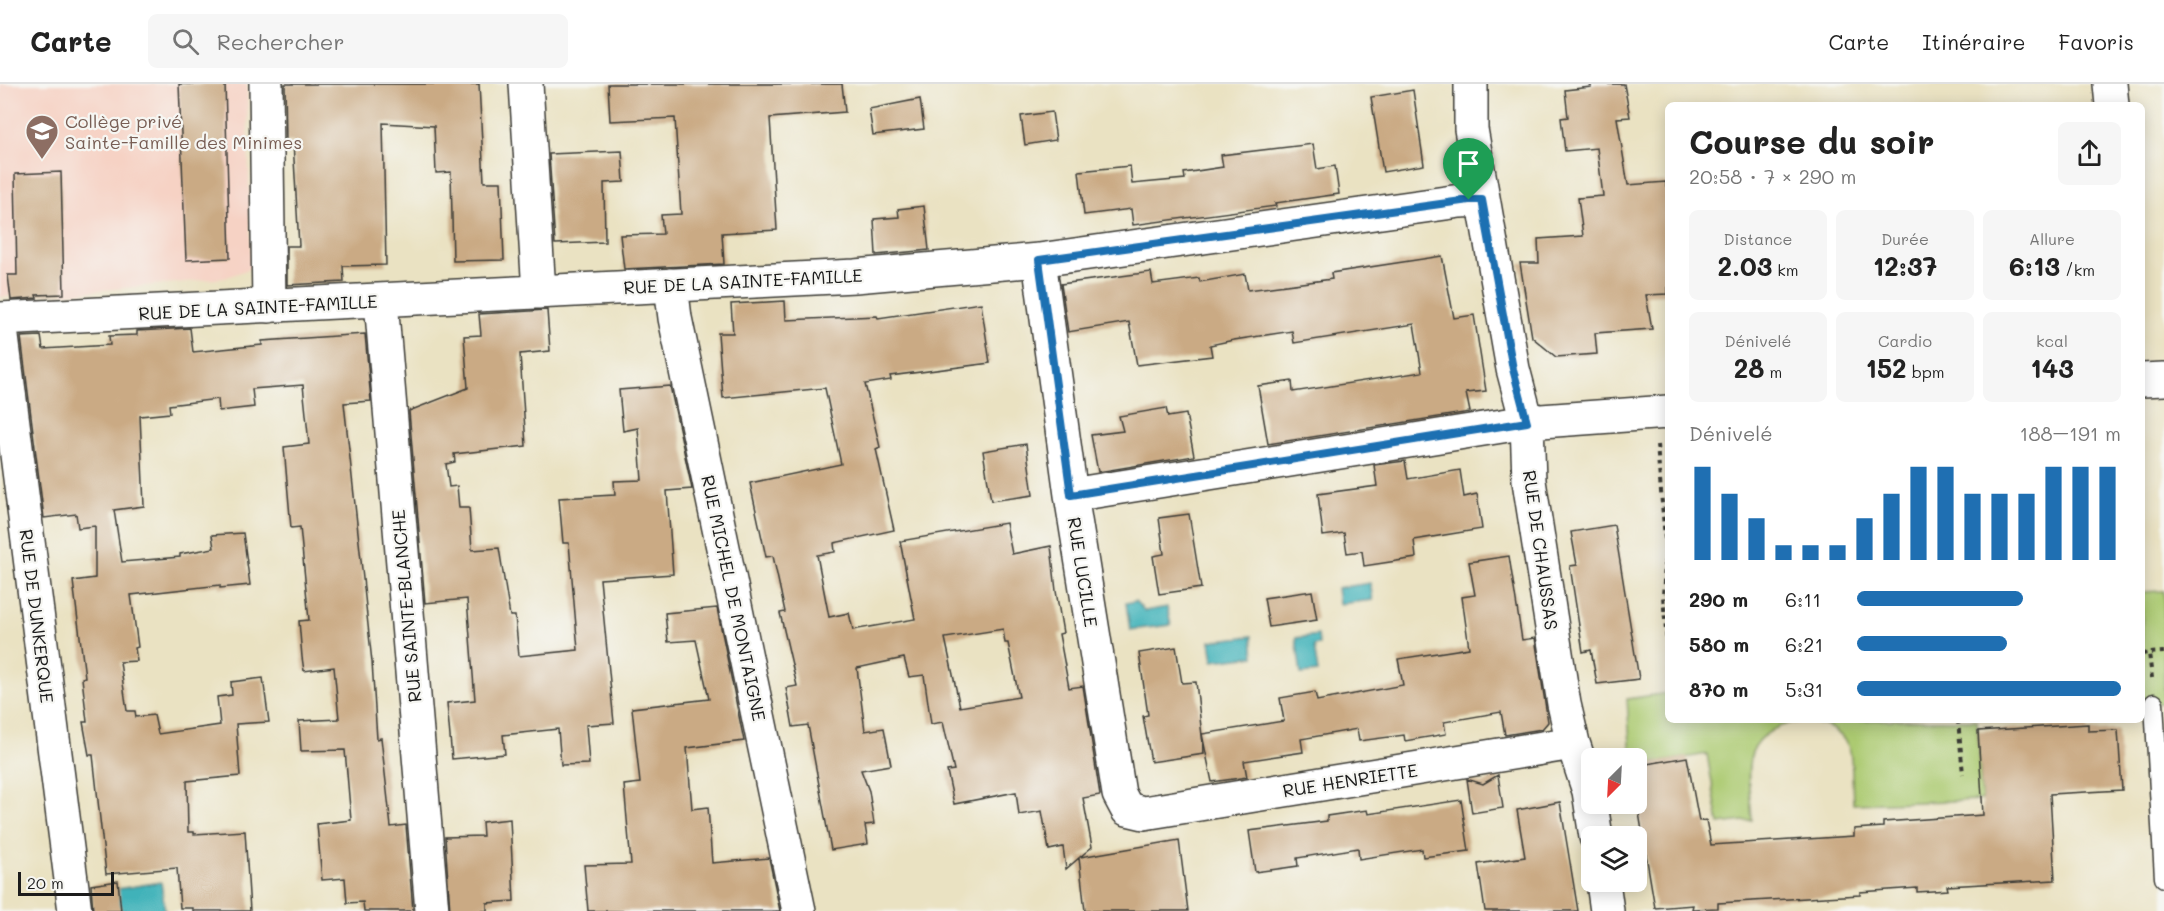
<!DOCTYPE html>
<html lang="fr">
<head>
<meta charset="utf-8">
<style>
	body { margin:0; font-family:Mali,sans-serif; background:#f6f6f6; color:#222; height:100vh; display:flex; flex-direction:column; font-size:22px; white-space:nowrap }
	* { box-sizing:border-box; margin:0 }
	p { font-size:20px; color:#767676 }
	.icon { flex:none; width:33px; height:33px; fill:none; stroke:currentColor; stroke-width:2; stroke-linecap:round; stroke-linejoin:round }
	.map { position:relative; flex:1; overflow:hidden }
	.details { position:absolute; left:1665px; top:18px; width:480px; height:621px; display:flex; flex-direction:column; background:#fff; border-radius:9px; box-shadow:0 3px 15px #0003 }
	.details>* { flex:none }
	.needle { width:39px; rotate:204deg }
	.fabs { position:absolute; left:1581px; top:664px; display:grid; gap:12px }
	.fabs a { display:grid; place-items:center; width:66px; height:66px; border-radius:9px; background:#fff; box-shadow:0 3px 15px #0003; font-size:30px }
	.scale { position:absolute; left:18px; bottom:15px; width:96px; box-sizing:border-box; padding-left:6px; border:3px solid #1c1c1c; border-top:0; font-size:16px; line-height:21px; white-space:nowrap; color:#1c1c1c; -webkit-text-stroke:4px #f6f6f2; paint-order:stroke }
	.pin { position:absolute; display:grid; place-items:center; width:51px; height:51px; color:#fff; margin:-62px -26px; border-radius:50% 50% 50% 0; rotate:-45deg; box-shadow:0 0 6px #0007 }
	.pin .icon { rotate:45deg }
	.round { display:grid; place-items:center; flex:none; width:63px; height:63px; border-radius:9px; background:#f6f6f6 }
	.summary { display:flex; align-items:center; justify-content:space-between; height:102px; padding:0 24px }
	h1 { font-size:33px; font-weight:800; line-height:45px }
	.figures { display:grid; grid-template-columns:repeat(3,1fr); gap:9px; height:102px; padding:6px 24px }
	.figures div { display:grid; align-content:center; border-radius:9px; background:#f6f6f6; text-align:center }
	.figures b { font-size:26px; font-weight:800 }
	.figures small { font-size:16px; font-weight:400 }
	.figures p { font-size:16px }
	.chart { height:168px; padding:12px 24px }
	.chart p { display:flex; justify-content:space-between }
	.chart svg { width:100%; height:108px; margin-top:6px; stroke:#1f6fb2; stroke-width:6 }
	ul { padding:0 24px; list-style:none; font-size:20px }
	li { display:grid; grid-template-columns:96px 72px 1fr; align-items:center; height:45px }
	li i { height:15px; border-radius:8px; background:#1f6fb2 }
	header { display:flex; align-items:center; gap:36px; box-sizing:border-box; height:84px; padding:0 30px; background:#fff; border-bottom:2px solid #e0e0e0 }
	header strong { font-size:28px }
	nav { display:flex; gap:33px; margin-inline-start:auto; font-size:21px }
	.search { width:420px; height:54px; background:#f6f6f6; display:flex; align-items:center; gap:15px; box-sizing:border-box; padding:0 21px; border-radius:9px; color:#767676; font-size:22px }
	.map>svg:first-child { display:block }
</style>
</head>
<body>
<header>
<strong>Carte</strong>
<div class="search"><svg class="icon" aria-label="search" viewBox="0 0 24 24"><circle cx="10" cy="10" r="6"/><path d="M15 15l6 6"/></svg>Rechercher</div>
<nav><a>Carte</a><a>Itinéraire</a><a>Favoris</a></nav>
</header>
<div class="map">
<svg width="2164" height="827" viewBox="0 0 2164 827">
	<rect width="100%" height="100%" fill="#f6f6f2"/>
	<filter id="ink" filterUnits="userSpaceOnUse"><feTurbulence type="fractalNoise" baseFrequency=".0167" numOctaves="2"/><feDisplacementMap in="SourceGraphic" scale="12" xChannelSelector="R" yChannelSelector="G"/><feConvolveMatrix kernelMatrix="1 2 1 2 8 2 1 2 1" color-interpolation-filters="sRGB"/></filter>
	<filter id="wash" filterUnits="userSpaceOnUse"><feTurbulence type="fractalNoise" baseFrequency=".008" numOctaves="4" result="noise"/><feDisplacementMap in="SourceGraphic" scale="24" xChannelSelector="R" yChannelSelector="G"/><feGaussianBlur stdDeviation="1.35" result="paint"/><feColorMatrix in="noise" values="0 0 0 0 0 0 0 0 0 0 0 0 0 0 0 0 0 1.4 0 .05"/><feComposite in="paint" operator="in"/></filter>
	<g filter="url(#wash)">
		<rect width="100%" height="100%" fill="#eae2c2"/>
		<path fill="#f6d2c4" d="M0 0H247L251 184 225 194 65 210 0 213Z"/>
		<path fill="#acca71" stroke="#647346" stroke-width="1.5" d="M2164 507V619L2142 620V508Z
			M1668 609V636H1977L1982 716 1853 720C1852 707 1853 673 1849 664 1831 623 1759 633 1750 675 1746 694 1751 717 1752 736L1719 740 1707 670 1637 682 1636 675H1631L1627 615Z"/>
		<path fill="#41b2b9" stroke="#2e676a" stroke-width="1.5" d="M1370 499 1373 516 1339 520 1337 504Z
			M1135 517 1145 527 1167 523 1171 541 1130 546 1126 519Z
			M1318 551 1319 561 1314 562 1318 588 1301 590 1296 554Z
			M1252 552 1254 572 1213 577 1210 557Z
			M161 798 165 827H106L117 805Z"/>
		<g id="blocks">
			<path fill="#caaa84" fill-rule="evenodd" d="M179 0H225L230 174 186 176Z
				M285 0H479L484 98H501L504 176 453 177 451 88 436 89 434 42 383 39 386 181 343 182 344 198 287 201V162H299L293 58H286Z
				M608 0H842L845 28 770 34 777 146 722 149 724 180 624 185 620 151 663 150 661 131 681 130 675 34 610 37Z
				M1591 0H1624L1630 33 1617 34 1628 101 1666 98V103H1668V210L1646 211 1652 245 1595 249 1597 270 1556 273 1532 253 1520 179H1539L1538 155 1583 152 1578 114 1603 112 1597 64 1565 67 1561 34 1568 33 1565 6 1591 3Z
				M1413 6 1424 81 1383 88 1371 13Z
				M920 15 924 45 873 51 869 25Z
				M1052 28 1056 56 1025 61 1021 32Z
				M1313 60 1317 85 1335 82 1339 110 1275 119 1276 122 1133 141 1131 125 1084 131 1079 87 1130 82 1132 100 1185 95 1184 89 1223 83 1221 71Z
				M622 67 624 98 604 99 605 158 555 160 549 70Z
				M61 88 64 210 36 211 37 214 11 216 8 191H17L15 90Z
				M924 122 929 166 876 171 874 135 899 133 898 125Z
				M1442 172 1454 234 1474 231 1486 307 1466 309 1470 328 1268 360 1258 302 1292 297 1293 308 1422 288 1414 240 1294 259 1292 247 1234 256 1210 261 1212 272 1137 281 1129 238 1068 248 1061 200 1151 188 1153 200 1199 194 1200 198 1245 190 1248 206 1332 195 1331 189Z
				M785 217 786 236 877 232 878 234 981 219 990 279 890 292 891 296 865 300 880 363 876 365 894 446 834 459 835 468 817 471 829 533 849 529 853 546 915 535 900 457 1006 439 1012 470 1051 462 1056 507 1063 549 1059 550 1069 604 1083 602 1100 711 1083 714 1092 763 1080 773 1179 756 1188 827H1085L1079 774 1066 785 1063 763 1049 766 1042 727 1019 731 1016 708 954 720 947 687 954 686 943 638 931 640 924 591 909 593 904 574 857 584 865 647 884 644 891 681 861 686 869 707 874 740 865 741 868 760 831 766 808 641 793 643 786 604 797 602 780 529 785 528 773 472 766 473 750 399 841 380 825 304 723 314 718 249H733L731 220ZM1003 545 1005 559H1008L1019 613 960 623 945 554Z
				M547 226 550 267 520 270 526 362 454 370 455 378 446 380 449 403 457 402 459 424H469L472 466 499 464 510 532H515L519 572 578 566 569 459H563L559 414 615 411 614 397 642 396 638 344 623 347 619 306 670 302 692 405 667 407 673 490 600 495 614 639 586 641 589 680 561 681 558 645 503 651 505 670 452 675 447 619 475 616 467 515 425 519 409 327 468 304 464 252 481 251 479 230Z
				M190 244 193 268 262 261V257L365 250 371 317 344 319 372 578 377 655 381 654 391 743 406 741 413 827H364L363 818 347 819 345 794 322 796 317 740 351 736 345 666 301 667 299 637 339 635 334 583 304 587 302 573 299 537 309 536 300 443 291 444 284 363 309 360 303 301 252 305 254 323 219 327 218 315 169 321 170 329 140 332 144 422 114 426 122 478 180 473V470L214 464 212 451 243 449 250 501 220 504V501L131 511 138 563 135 564 137 577 120 578 127 627H135L136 633 154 631 158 650 220 641 217 613 232 611 231 598 263 594 269 638 236 640 240 692 187 697 188 748H194V750L245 747 250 827H193V824H180L177 784 106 790 93 671H89L83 638H87L82 594 85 593 73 497 95 494V442L78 444 76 430 44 434 21 253 41 252 43 265 110 261 109 252 137 251V247Z
				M1166 324 1168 333 1186 330 1194 372 1098 388 1091 351 1123 347 1119 332Z
				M1026 360 1033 411 991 417 983 367Z
				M1405 377 1408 395 1460 386 1464 413 1477 410 1482 445 1414 456 1416 474 1364 482 1362 467 1347 469 1344 449 1323 452 1318 410 1377 402 1374 381Z
				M1189 430 1201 504 1159 510 1153 472 1164 470 1159 434Z
				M1614 441 1639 595 1597 600 1591 566 1583 568 1570 482 1577 481 1571 448Z
				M1509 472 1522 556 1535 554 1548 638 1542 645 1505 651 1501 628 1444 638 1446 650 1405 657 1404 651 1359 657 1357 645 1301 655 1303 668 1244 677 1247 693 1212 698 1202 650 1284 637 1280 614 1315 608 1317 617 1403 601 1398 575 1469 564 1462 513 1475 511 1469 478Z
				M1312 507 1317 536 1269 543 1264 514Z
				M717 524 744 657 687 664 692 725 708 723 712 779 769 774 780 827H588L584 781 631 780 624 701 640 699 632 624 709 615 696 556 668 558 665 529Z
				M1176 563 1182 599 1196 598 1204 670 1151 678 1143 632 1148 631 1139 569Z
				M2088 640V647L2118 646 2122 706 2050 710 2055 796 1947 802 1948 806 1917 808V804L1860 808V811L1718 819V824L1692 825 1693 821 1655 824 1636 711V682L1687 673 1699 737 1706 736 1711 761 1854 752V745L1883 743V738L1983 731 1978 647Z
				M1498 691 1503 724 1472 729 1467 695 1483 700Z
				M1461 716 1469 767 1423 773 1422 765 1359 775 1358 764 1297 774 1298 782 1255 788 1249 747 1327 737V732L1367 726 1368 730Z
				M1560 718 1578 827H1485L1478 780 1525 773 1517 726Z
				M510 735 514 817 487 819V827H450L445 753 483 752 482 738Z
				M118 797 121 827H93L91 801Z"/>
		</g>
	</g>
	<g filter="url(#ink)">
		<use href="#blocks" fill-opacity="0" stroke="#3b3a35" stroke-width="1.5"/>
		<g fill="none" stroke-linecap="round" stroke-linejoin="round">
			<defs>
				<path id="service" d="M2154 619 2164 794"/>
				<path id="minor" d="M266 0 269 222
					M526 0 539 208
					M1471 0V45L1513 285 1527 338 1529 397 1564 620 1573 659 1589 707 1596 753
					M2110 0 2112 21
					M1039 176 1071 411 1119 710 1127 725 1144 729 1573 659
					M671 201 675 234 799 827
					M381 217 432 827
					M0 235 855 192 1039 176 1460 117 1482 116
					M0 237 75 827
					M2142 296 2164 295
					M1071 411 1527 338 1668 328
					M1603 798 1607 827"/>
			</defs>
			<use href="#service" stroke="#3b3a35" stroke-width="21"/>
			<use href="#minor" stroke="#3b3a35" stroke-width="36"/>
			<path stroke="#3b3a35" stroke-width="4" stroke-dasharray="4.5 4.5" stroke-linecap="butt" d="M1657 361 1666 466 1663 512 1668 570
				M2142 570 2149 569
				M2152 594 2149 569 2164 568
				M1958 636 1963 690"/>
			<use href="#service" stroke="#fff" stroke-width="18"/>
			<use href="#minor" stroke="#fff" stroke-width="33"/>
		</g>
	</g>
	<g fill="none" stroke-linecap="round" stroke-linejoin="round" filter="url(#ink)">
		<defs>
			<path id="route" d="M1469 116H1482L1513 285 1527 338 1071 411 1039 176Z"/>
		</defs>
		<use href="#route" stroke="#fff" stroke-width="12"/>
		<use href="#route" stroke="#1f6fb2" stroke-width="8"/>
	</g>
	<defs>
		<symbol id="school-pin" viewBox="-11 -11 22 30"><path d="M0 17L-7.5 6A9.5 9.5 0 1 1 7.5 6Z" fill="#8d6e63" stroke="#f6f6f2"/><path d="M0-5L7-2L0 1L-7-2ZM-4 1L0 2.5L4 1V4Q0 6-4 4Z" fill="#fff"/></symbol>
	</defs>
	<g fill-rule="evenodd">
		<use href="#school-pin" x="23" y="28" width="38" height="52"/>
	</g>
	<g text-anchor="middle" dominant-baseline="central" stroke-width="4.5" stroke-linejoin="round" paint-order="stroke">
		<g font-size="18" fill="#785e54" stroke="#f6f6f2" text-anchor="start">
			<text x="65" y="37">Collège privé<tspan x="65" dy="21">Sainte-Famille des Minimes</tspan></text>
		</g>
		<g font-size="18" fill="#1c1c1c" stroke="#f6f6f2">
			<text transform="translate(743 197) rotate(-3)">RUE DE LA SAINTE-FAMILLE</text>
			<text transform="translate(258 223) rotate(-3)">RUE DE LA SAINTE-FAMILLE</text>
			<text transform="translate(1541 466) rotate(82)">RUE DE CHAUSSAS</text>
			<text transform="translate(1083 488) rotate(81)">RUE LUCILLE</text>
			<text transform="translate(734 514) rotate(78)">RUE MICHEL DE MONTAIGNE</text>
			<text transform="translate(406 522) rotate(-95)">RUE SAINTE-BLANCHE</text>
			<text transform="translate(37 532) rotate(83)">RUE DE DUNKERQUE</text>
			<text transform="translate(1350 696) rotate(-9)">RUE HENRIETTE</text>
		</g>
	</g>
</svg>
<div class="fabs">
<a><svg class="needle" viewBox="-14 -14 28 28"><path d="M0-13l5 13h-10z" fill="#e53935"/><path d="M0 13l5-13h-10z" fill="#767676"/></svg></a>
<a><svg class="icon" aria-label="layers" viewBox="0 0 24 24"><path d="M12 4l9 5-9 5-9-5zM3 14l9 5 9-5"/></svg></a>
</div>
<div class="scale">20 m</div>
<div class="pin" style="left:1469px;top:116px;background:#1e9e55"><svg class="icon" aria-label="arrive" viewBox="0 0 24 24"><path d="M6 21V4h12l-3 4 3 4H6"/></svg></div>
<section class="details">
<div class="summary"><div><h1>Course du soir</h1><p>20:58 · 7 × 290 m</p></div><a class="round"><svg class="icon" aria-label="share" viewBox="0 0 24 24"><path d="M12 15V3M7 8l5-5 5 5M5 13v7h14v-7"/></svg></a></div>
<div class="figures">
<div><p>Distance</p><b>2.03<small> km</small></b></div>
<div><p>Durée</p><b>12:37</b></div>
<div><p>Allure</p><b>6:13<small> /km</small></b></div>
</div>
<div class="figures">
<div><p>Dénivelé</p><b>28<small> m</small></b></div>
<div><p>Cardio</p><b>152<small> bpm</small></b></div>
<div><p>kcal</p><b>143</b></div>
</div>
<div class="chart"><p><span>Dénivelé</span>188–191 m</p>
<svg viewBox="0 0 160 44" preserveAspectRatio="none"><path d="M5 44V6M15 44V17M25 44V27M35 44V38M45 44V38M55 44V38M65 44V27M75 44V17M85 44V6M95 44V6M105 44V17M115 44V17M125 44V17M135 44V6M145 44V6M155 44V6"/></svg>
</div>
<ul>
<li><b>290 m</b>6:11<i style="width:63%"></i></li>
<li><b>580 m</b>6:21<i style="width:57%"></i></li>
<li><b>870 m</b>5:31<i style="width:100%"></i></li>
</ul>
</section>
</div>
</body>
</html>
